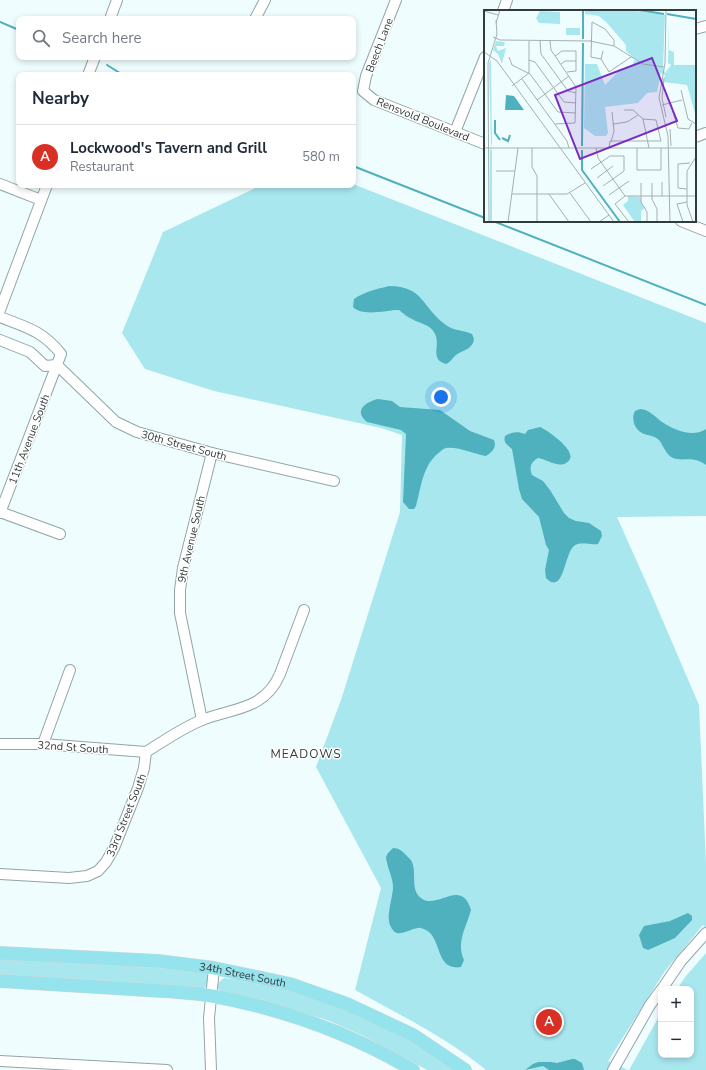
<!DOCTYPE html>
<html lang="en">
<head>
<meta charset="utf-8">
<style>
	body { margin:0; font-family:"Nunito Sans",sans-serif; background:#f6f6f7; color:#1f2937 }
	.controls { position:absolute; right:12px; bottom:12px; display:grid; overflow:hidden; border-radius:8px; box-shadow:0 2px 6px #0003 }
	.controls button { width:36px; height:36px; display:grid; place-items:center; padding:0; border:0; border-bottom:1px solid #e0e1e3; background:#fff; color:#1f2937; font:20px sans-serif }
	.you { position:absolute; left:441px; top:397px; width:14px; height:14px; margin:-10px; border:3px solid #fff; border-radius:50%; background:#1a73e8; box-shadow:0 0 0 6px #1a73e833 }
	.badge { display:grid; place-items:center; width:26px; height:26px; border-radius:50%; background:#d93025; color:#fff; font-size:13px; font-weight:700 }
	.pin { position:absolute; translate:-50% -50%; border:2px solid #fff; box-shadow:0 1px 4px #0006 }
	.list { margin:0; padding:0; list-style:none }
	h2 { display:flex; justify-content:space-between; align-items:center; height:52px; margin:0; padding:0 16px; font-size:17px }
	h2 small { font-size:13px; font-weight:400; color:#747a83 }
	.list li { display:grid; grid-template-columns:26px 1fr auto; gap:12px; align-items:center; box-sizing:border-box; height:64px; padding:0 16px; border-top:1px solid #e0e1e3 }
	.list b { display:block; font-size:15px; white-space:nowrap }
	.list p { margin:0; font-size:13px; white-space:nowrap; color:#747a83 }
	.list em { font-size:13px; font-style:normal; color:#747a83 }
	.icon { flex:none; width:22px; height:22px; fill:none; stroke:currentColor; stroke-width:2; stroke-linecap:round; stroke-linejoin:round }
	.map { position:relative; flex:none; width:706px; height:1070px; overflow:hidden }
	.search { position:absolute; background:#fff; box-shadow:0 2px 6px #0003; left:16px; top:16px; width:340px; height:44px; display:flex; align-items:center; gap:10px; box-sizing:border-box; padding:0 14px; border-radius:8px; color:#747a83; font-size:15px }
	.panel { position:absolute; background:#fff; box-shadow:0 2px 6px #0003; left:16px; top:72px; width:340px; height:116px; border-radius:8px }
	.map>svg:first-child { display:block }
	.green { fill:#a9e7ef }
	.water { fill:#4eb1bd }
	.lines { fill:none; stroke-linecap:round; stroke-linejoin:round }
	.stream { stroke:#4eb1bd; stroke-width:2 }
	.minor-casing { stroke:#91a5a8; stroke-width:12 }
	.major-casing { stroke:#d6d8d8; stroke-width:14 }
	.minor { stroke:#fff; stroke-width:10 }
	.major { stroke:#95e3ec; stroke-width:13 }
	.labels { text-anchor:middle; stroke-width:3; stroke-linejoin:round; paint-order:stroke }
	.street-label { font-size:11px; fill:#333b3c; stroke:#fff }
	.neighbourhood-label { font-size:12px; letter-spacing:1px; fill:#333b3c; stroke:#fff }
	.inset-river { fill:none; stroke:#4eb1bd; stroke-width:2 }
	.inset-road { fill:none; stroke:#a4afb0; stroke-width:1 }
	.view { fill:#7b2cbf; fill-opacity:0.15; stroke:#7b2cbf; stroke-width:2 }
	.inset-edge { fill:none; stroke:#333b3c; stroke-width:2 }
</style>
</head>
<body>
<div class="map">
<svg width="706" height="1070" viewBox="0 0 706 1070">
	<rect width="100%" height="100%" fill="#f0fdfe"/>
	<g class="green">
		<path d="M 353,184 L 706,323 L 706,516 L 617,517 L 651,593 L 699,705 L 706,863 L 706,929 L 703,925 L 665,971 L 608,1061 L 628,1070 L 486,1070 C 447,1038 400,1015 355,990 L 381,888 L 316,767 L 341,700 L 400,512 L 402,435 L 381,428 L 214,391 L 145,369 L 122,333 L 163,232 L 262,185 L 353,185 Z"/>
		<path d="M 706,953 L 706,1070 L 629,1070 L 661,1013 L 661,1055 L 691,1055 L 691,989 L 677,989 L 686,976 Z"/>
		<path d="M 0,959 L 163,967 L 207,973 L 208,978 L 206,987 L 201,989 L 0,976 Z"/>
		<path d="M 224,978 L 277,985 L 339,1005 L 400,1034 L 459,1070 L 427,1070 L 366,1037 L 327,1020 L 268,1002 L 223,992 L 219,990 C 216,985 219,981 224,978 Z"/>
	</g>
	<g class="water">
		<path d="M 389,286 C 424,286 422,308 446,325 C 454,331 464,330 472,334 L 474,339 C 473,349 463,350 456,355 C 452,358 451,362 446,364 C 429,359 441,346 435,334 C 431,324 420,324 412,319 C 407,317 403,313 399,310 C 387,310 362,317 353,307 L 354,299 C 364,292 377,289 389,286 Z"/>
		<path d="M 378,399 L 392,401 L 400,407 L 440,410 L 470,431 L 494,440 C 497,448 492,452 486,456 C 475,454 457,446 446,448 C 442,449 439,453 436,455 C 422,469 421,488 416,506 L 414,509 L 409,509 L 403,502 L 406,434 L 401,430 L 367,422 C 353,410 366,402 378,399 Z"/>
		<path d="M 640,409 C 650,410 654,416 662,422 C 674,430 693,438 706,429 L 706,465 C 692,455 684,462 673,458 C 666,455 663,445 659,440 C 654,435 648,436 642,433 C 634,429 631,418 635,411 Z"/>
		<path d="M 540,427 C 547,430 583,454 566,463 C 558,468 546,459 538,458 C 531,462 529,467 532,475 L 543,481 L 550,490 L 564,513 L 569,518 L 576,521 L 589,523 L 601,531 L 602,536 L 598,544 C 591,545 579,541 574,546 C 564,554 564,596 546,578 L 545,570 L 549,550 L 546,545 L 539,517 L 522,499 L 519,489 L 512,449 C 507,444 503,443 505,436 C 512,432 517,431 525,434 L 528,430 Z"/>
		<path d="M 393,848 C 399,848 402,851 406,855 C 408,857 411,860 412,862 C 417,873 410,890 421,898 C 437,911 461,877 471,910 C 466,928 456,942 464,960 L 461,967 C 437,971 441,942 429,932 C 426,930 421,927 418,928 C 408,929 397,940 391,927 C 385,917 393,898 393,887 C 393,877 387,868 386,857 L 388,853 Z"/>
		<path d="M 688,913 L 692,916 L 692,920 L 675,938 L 648,950 L 643,948 L 639,935 L 644,926 L 670,921 Z"/>
		<path d="M 572,1059 L 575,1059 L 582,1063 L 584,1070 L 549,1070 L 543,1066 L 525,1070 L 533,1064 L 538,1062 L 551,1062 L 557,1063 Z"/>
	</g>
	<g class="lines">
		<g class="stream">
			<path d="M 0,22 L 19,30"/>
			<path d="M 107,65 L 123,75"/>
			<path d="M 353,166 L 485,218"/>
			<path d="M 493,221 L 706,305"/>
		</g>
		<g class="minor-casing">
			<g id="minor">
				<path d="M 396,0 L 366,76 L 363,91 L 374,100 L 485,144"/>
				<path d="M 503,11 L 507,0"/>
				<path d="M 110,19 L 117,0"/>
				<path d="M 255,19 L 265,0"/>
				<path d="M 695,29 L 706,26"/>
				<path d="M 88,75 L 95,57"/>
				<path d="M 455,132 L 485,57"/>
				<path d="M 695,137 L 706,133"/>
				<path d="M 0,184 L 41,200"/>
				<path d="M 681,221 L 706,231"/>
				<path d="M 0,310 L 47,185"/>
				<path d="M 0,317 C 26,327 43,331 61,354 L 0,513"/>
				<path d="M 0,340 L 30,352 L 45,366 L 57,365 L 116,422 L 137,432 L 212,453 L 334,481"/>
				<path d="M 0,512 L 60,534"/>
				<path d="M 202,720 L 180,613 L 180,590 L 183,568 L 212,453"/>
				<path d="M 0,744 L 43,744 L 146,752"/>
				<path d="M 43,744 L 70,670"/>
				<path d="M 146,752 C 164,741 182,728 202,720 C 233,708 265,710 280,674 L 304,610"/>
				<path d="M 0,874 L 69,878 L 87,876 L 98,871 L 106,862 L 114,848 L 138,788 L 144,768 L 146,752"/>
				<path d="M 662,989 L 681,961 L 706,933"/>
				<path d="M 0,1061 L 167,1070"/>
				<path d="M 211,1070 L 209,1018 L 214,968"/>
				<path d="M 613,1070 L 650,1005 L 661,990"/>
			</g>
		</g>
		<g class="major-casing">
			<g id="major">
				<path id="s1" d="M 0,953 L 158,961 L 214,968 L 290,984 L 347,1004 L 413,1035 L 465,1070"/>
				<path d="M 0,981 C 43,984 87,986 130,989 C 157,991 186,991 212,996 C 284,1009 350,1033 413,1070"/>
			</g>
		</g>
		<use href="#minor" class="minor"/>
		<use href="#major" class="major"/>
	</g>
	<g class="labels">
		<g class="street-label">
			<text transform="translate(379 45) rotate(-69)" y="4">Beech Lane</text>
			<text transform="translate(423 119) rotate(22)" y="4">Rensvold Boulevard</text>
			<text transform="translate(29 439) rotate(-69)" y="4">11th Avenue South</text>
			<text transform="translate(184 445) rotate(15)" y="4">30th Street South</text>
			<text transform="translate(191 539) rotate(-77)" y="4">9th Avenue South</text>
			<text transform="translate(73 747) rotate(4)" y="4">32nd St South</text>
			<text transform="translate(126 815) rotate(-68)" y="4">33rd Street South</text>
			<text dy="4" stroke="none"><textPath href="#s1" startOffset="244">34th Street South</textPath></text>
		</g>
		<g class="neighbourhood-label">
			<text x="306" y="758">MEADOWS</text>
		</g>
	</g>
	<g transform="translate(484 10)">
		<rect width="212" height="212" fill="#f0fdfe"/>
		<path d="M 101,0 L 145,0 L 181,5 L 179,58 L 181,63 L 187,55 L 184,53 L 185,11 L 185,40 L 190,42 L 190,55 L 212,55 L 212,107 L 203,75 L 179,72 L 181,65 L 177,63 L 173,82 L 163,83 L 154,93 L 121,97 L 124,123 L 122,126 L 111,126 L 100,118 L 101,54 L 113,54 L 121,75 L 135,61 L 149,55 L 150,50 L 154,52 L 142,41 L 142,35 L 123,13 L 115,6 L 101,4 ZM 56,1 L 76,2 L 76,14 L 55,13 L 52,8 ZM 82,18 L 96,18 L 96,25 L 82,25 ZM 12,31 L 21,32 L 20,36 L 12,36 L 14,41 L 22,38 L 18,54 L 14,44 L 9,40 ZM 7,50 L 8,133 L 7,137 L 5,53 ZM 6,139 L 8,140 L 8,212 L 6,212 ZM 144,186 L 156,187 L 160,199 L 157,201 L 157,211 L 150,211 L 139,195 L 144,191 Z" fill="#a9e7ef"/>
		<path d="M 22,85 L 30,86 L 40,100 L 21,100 Z" fill="#4eb1bd"/>
		<path class="inset-river" d="M 99,0 L 99,29M 155,0 L 180,4M 183,4 L 212,9M 11,110 L 11,123 L 16,130M 18,128 L 24,131 L 26,125M 98,136 L 99,33M 98,140 L 98,160 L 136,212"/>
		<path class="inset-road" d="M 182,0 L 181,53 L 175,88 L 184,126 L 186,212M 0,1 L 14,5M 12,13 L 16,0M 9,27 L 16,30 L 107,31M 56,31 L 57,44 L 84,81 L 92,83M 66,31 L 67,40 L 92,77 L 91,113 L 71,114M 106,31 L 130,36 L 159,54 L 180,57M 119,41 L 117,49 L 125,62 L 147,47M 0,42 L 13,51 L 130,212M 71,46 L 78,41 L 92,41 L 92,61 L 83,62M 25,47 L 28,55 L 46,64 L 74,102 L 92,103M 117,49 L 107,47 L 108,12 L 121,19 L 130,30 L 130,36M 45,50 L 51,52 L 80,92 L 92,93M 77,54 L 81,51 L 92,51M 180,68 L 178,88 L 182,107M 38,69 L 83,131 L 85,138M 28,76 L 45,63 L 45,31M 197,80 L 204,109 L 212,114M 53,90 L 85,66M 186,92 L 194,118 L 205,119 L 208,113M 178,95 L 198,90M 140,100 L 149,100 L 159,109M 159,109 L 165,138M 129,114 L 143,112 L 154,105M 186,119 L 187,136M 127,132 L 130,121 L 128,102M 0,138 L 212,138M 48,138 L 48,157 L 53,166 L 53,212M 112,138 L 114,148 L 141,186 L 212,186M 125,138 L 126,131 L 177,131 L 172,110 L 159,109M 153,138 L 153,160 L 177,160 L 177,138M 107,159 L 126,146 L 140,146 L 140,161 L 119,176M 12,161 L 31,161M 113,168 L 129,156M 178,172 L 178,186M 157,173 L 157,192 L 163,202 L 163,212M 168,173 L 168,189 L 173,199 L 173,212M 203,179 L 194,178 L 194,154 L 206,153M 86,183 L 107,212M 28,184 L 83,184 L 101,173M 65,184 L 85,212M 125,185 L 145,171M 141,186 L 131,194 L 145,212M 5,212 L 4,53 L 13,24 L 12,10M 24,212 L 34,138M 115,212 L 125,205M 199,212 L 193,194 L 203,192M 209,212 L 203,195 L 203,161 L 212,147"/>
		<path class="view" d="M 168,48 L 193,111 L 96,149 L 71,85 Z"/>
		<rect width="212" height="212" class="inset-edge"/>
	</g>
</svg>
<div class="controls">
<button>+</button>
<button>−</button>
</div>
<div class="you"></div>
<div class="pin badge" style="left:549px;top:1022px">A</div>
<div class="search"><svg class="icon" aria-label="search" viewBox="0 0 24 24"><circle cx="10" cy="10" r="6"/><path d="M15 15l6 6"/></svg>Search here</div>
<section class="panel">
<h2>Nearby<small></small></h2>
<ul class="list">
<li><span class="badge">A</span><div><b>Lockwood's Tavern and Grill</b><p>Restaurant</p></div><em>580 m</em></li>
</ul>
</section>
</div>
</body>
</html>
